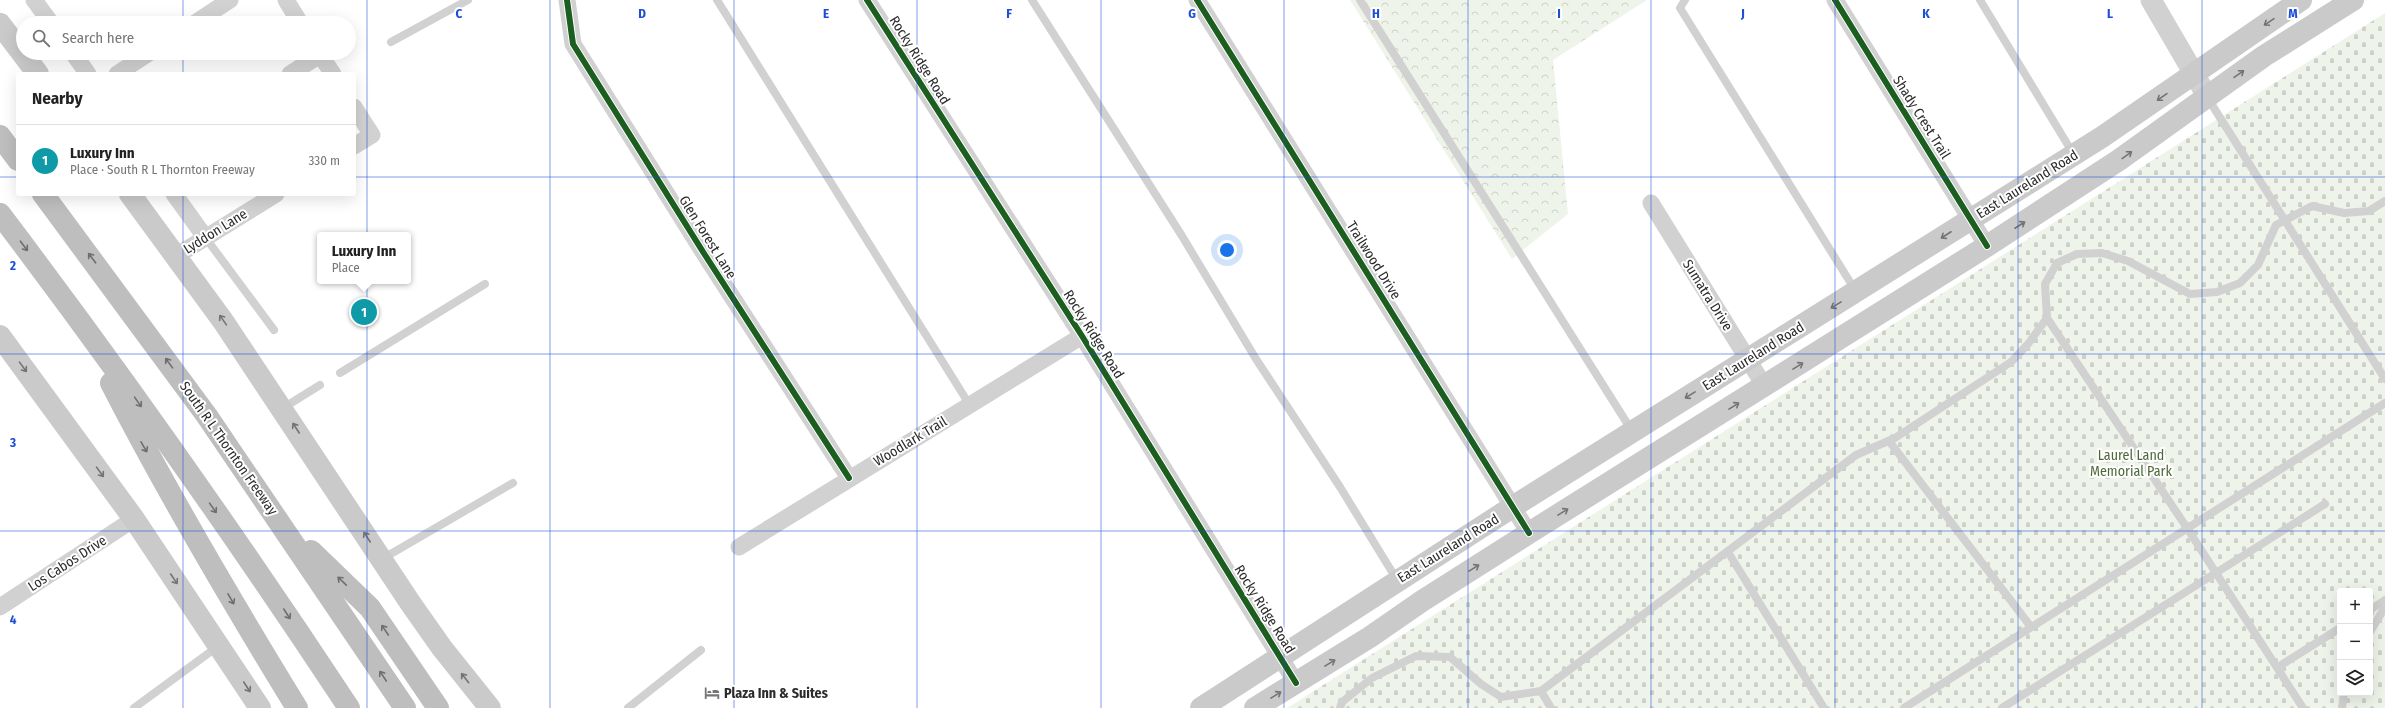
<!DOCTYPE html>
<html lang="en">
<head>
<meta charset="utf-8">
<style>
	body { margin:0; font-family:"Fira Sans Condensed",sans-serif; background:#f2f2f2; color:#222 }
	.controls { position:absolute; right:12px; bottom:12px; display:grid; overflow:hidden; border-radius:4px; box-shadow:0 4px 16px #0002 }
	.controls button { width:36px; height:36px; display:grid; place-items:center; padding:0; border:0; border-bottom:1px solid #e0e0e0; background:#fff; color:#222; font:20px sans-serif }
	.you { position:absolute; left:1227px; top:250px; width:14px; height:14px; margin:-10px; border:3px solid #fff; border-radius:50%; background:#1a73e8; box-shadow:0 0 0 6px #1a73e833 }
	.badge { display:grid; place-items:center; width:26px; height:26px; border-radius:50%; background:#ea580c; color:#fff; font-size:13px; font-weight:700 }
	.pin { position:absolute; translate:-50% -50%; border:2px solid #fff; box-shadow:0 1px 4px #0006 }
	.popup { position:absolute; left:317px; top:232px; width:94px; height:52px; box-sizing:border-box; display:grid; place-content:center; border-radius:4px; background:#fff; filter:drop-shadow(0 1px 3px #0005); font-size:13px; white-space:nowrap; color:#767676 }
	.popup b { font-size:15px; color:#222 }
	.popup::after { content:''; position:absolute; left:50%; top:100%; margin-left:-8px; border:8px solid transparent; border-top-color:#fff }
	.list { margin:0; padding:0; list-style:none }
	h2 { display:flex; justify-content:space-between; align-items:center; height:52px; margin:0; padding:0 16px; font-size:17px }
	h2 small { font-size:13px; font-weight:400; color:#767676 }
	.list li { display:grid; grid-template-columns:26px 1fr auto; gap:12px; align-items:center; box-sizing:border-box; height:72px; padding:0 16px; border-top:1px solid #e0e0e0 }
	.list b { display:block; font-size:15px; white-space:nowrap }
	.list p { margin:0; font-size:13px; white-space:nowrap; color:#767676 }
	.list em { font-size:13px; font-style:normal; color:#767676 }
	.icon { flex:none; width:22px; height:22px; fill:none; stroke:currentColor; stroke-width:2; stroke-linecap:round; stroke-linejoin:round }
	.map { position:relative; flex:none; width:2385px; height:708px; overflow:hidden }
	.search { position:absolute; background:#fff; box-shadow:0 4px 16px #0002; left:16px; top:16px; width:340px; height:44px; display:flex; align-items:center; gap:10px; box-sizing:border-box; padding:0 14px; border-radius:22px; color:#767676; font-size:15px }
	.panel { position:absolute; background:#fff; box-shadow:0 4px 16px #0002; left:16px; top:72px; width:340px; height:124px; border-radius:4px }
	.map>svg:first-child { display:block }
	.forest { fill:url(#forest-crowns) }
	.cemetery { fill:url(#cemetery-stones); fill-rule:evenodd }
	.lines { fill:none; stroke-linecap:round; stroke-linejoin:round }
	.service { stroke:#d1d1d1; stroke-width:8 }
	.minor { stroke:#d1d1d1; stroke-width:17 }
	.tertiary { stroke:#d1d1d1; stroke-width:21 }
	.secondary { stroke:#cacaca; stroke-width:22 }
	.motorway { stroke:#bebebe; stroke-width:22 }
	.cycleway-casing { stroke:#fff; stroke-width:8 }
	.cycleway { stroke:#1b5e20; stroke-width:6 }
	.oneway { stroke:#737373 }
	.oneway2 { stroke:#6e6e6e }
	.grid { fill:none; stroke:#1d4ed8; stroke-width:1; stroke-opacity:0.55 }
	.labels { text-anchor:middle; stroke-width:4; stroke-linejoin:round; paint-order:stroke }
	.street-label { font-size:14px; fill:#2c2c2c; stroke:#fff }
	.park-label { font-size:14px; fill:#4d683a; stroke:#fff }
	.poi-label { font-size:14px; font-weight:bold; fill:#2c2c2c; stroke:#fff; text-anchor:start }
	.grid-label { font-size:13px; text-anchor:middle; font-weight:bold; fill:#1d4ed8; stroke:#fff; stroke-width:4; stroke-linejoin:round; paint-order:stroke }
</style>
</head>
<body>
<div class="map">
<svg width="2385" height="708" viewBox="0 0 2385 708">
	<defs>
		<pattern id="forest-crowns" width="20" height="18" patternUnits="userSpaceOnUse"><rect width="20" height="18" fill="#eff4ea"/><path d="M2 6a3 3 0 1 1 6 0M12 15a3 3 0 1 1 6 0" fill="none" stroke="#cdd1c9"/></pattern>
		<pattern id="cemetery-stones" width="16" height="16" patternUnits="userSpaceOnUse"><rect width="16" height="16" fill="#eff4ea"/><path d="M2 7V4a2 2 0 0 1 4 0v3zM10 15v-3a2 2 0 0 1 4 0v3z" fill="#cdd1c9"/></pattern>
	</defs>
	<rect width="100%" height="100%" fill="#fff"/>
	<path class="forest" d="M 1350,0 L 1647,0 L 1553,60 L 1568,214 L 1512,259 Z"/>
	<path class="cemetery" d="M 2385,13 L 2385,708 L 1287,708 ZM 2340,591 L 2370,591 L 2370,693 L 2340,693 Z"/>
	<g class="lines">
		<g class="service">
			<path d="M 717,0 L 969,404"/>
			<path d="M 1032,0 L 1182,236 L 1256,359 L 1340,487 L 1397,580"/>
			<path d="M 1360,0 L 1632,431"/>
			<path d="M 1685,0 L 1680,8 L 1855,290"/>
			<path d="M 1980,0 L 2074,155"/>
			<path d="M 391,42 L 468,0"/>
			<path d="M 2207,97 L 2385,379"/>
			<path d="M 205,237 L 274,330"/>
			<path d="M 2047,318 L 2187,528 L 2303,708"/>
			<path d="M 340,373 L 485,284"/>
			<path d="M 283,408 L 320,385"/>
			<path d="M 1889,441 L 2031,627"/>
			<path d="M 1728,552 L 1824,708"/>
			<path d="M 382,559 L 513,483"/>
			<path d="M 2370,610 L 2385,600"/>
			<path d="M 2370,632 L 2385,607"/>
			<path d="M 2278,667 L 2340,628"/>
			<path d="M 134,708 L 217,647"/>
			<path d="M 628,708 L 701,650"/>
			<path d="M 1340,708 L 1342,702 L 1372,678 L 1416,656 L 1450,657 L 1481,684 L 1501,697 L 1541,691"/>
			<path d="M 1551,708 L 1541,691 L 1856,455 L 1895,438 L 2011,362 L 2028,344 L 2047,318 L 2045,284 L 2057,263 L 2077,254 L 2102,253 L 2128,261 L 2190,294 L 2217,292 L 2240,283 L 2258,265 L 2276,225 L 2312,206 L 2344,213 L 2369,211 L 2385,201"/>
			<path d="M 1904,708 L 2385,403"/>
			<path d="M 2002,708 L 2325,504"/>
			<path d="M 2342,708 L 2344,693"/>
		</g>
		<g class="minor">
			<path d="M 34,0 L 51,23"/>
			<path d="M 286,0 L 300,23"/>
			<path d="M 567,0 L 573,44 L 705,255 L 849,478"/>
			<path d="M 867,0 L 1082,336 L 1296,683"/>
			<path d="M 1197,0 L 1529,533"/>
			<path d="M 1835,0 L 1987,246"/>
			<path d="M 195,23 L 230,0"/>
			<path d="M 73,53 L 88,74"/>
			<path d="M 319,53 L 333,74"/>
			<path d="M 117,74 L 149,53"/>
			<path d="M 290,74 L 320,55"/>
			<path d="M 354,107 L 372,135 L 354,146"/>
			<path d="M 174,194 L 205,237"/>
			<path d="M 1651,203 L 1765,387"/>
			<path d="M 176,256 L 276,194"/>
			<path d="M 739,547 L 1082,336"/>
			<path d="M 0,607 L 134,519"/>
		</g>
		<path class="tertiary" d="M 2151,0 L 2207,96"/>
		<g class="secondary">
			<path d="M 0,24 L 38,74"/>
			<path d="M 130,194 L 223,321 L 411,604 L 442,648 L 490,708"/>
			<path d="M 0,336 L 134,519 L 260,708"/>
			<path d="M 1201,708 L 1514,506 L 2102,137 L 2301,0"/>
			<path d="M 1255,708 L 1370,637 L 1422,601 L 1529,533 L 1987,246 L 2119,160 L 2264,56 L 2353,0"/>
		</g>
		<g class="motorway">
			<path d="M 0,136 L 18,160"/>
			<path d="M 43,194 L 207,416 L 405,708"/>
			<path d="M 0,214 C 122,375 238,540 349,708"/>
			<path d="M 111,383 C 168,494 232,602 297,708"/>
			<path d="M 311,551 L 370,608 L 438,708"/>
		</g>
		<g class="cycleway-casing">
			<g id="cycleway">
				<path d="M 567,0 L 573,44 L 705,255 L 849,478"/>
				<path d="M 867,0 L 1082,336 L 1296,683"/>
				<path d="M 1197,0 L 1529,533"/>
				<path d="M 1835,0 L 1987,246"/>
			</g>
		</g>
		<use href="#cycleway" class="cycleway"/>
	</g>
	<defs><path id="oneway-shaft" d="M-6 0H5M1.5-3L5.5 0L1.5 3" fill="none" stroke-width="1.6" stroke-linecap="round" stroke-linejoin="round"/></defs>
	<g class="oneway">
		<use href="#oneway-shaft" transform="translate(2269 22) rotate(146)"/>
		<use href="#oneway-shaft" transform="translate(2239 74) rotate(-35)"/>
		<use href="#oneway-shaft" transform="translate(2162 97) rotate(145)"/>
		<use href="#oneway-shaft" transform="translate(2127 155) rotate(-36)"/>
		<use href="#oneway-shaft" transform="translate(2020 225) rotate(-33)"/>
		<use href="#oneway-shaft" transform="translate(1946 235) rotate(147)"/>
		<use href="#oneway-shaft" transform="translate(1836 305) rotate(149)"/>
		<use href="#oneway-shaft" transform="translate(223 320) rotate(-125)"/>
		<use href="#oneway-shaft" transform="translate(1798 366) rotate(-32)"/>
		<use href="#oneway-shaft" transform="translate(23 367) rotate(54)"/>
		<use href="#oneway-shaft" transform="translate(1690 395) rotate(148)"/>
		<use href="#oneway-shaft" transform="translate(1734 406) rotate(-32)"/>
		<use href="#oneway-shaft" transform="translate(296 428) rotate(-123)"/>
		<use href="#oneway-shaft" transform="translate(100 472) rotate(54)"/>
		<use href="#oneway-shaft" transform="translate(1563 512) rotate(-32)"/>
		<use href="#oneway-shaft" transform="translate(367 537) rotate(-123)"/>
		<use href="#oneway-shaft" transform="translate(1474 568) rotate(-32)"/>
		<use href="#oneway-shaft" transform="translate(174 579) rotate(56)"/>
		<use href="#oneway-shaft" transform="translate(1330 663) rotate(-31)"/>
		<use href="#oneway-shaft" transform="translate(465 678) rotate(-128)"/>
		<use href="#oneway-shaft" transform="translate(247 687) rotate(57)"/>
		<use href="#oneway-shaft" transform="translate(1276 695) rotate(-32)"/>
	</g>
	<g class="oneway2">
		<use href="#oneway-shaft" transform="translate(24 246) rotate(53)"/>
		<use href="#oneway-shaft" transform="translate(92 258) rotate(-127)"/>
		<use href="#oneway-shaft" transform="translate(169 363) rotate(-126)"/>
		<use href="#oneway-shaft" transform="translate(138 402) rotate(55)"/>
		<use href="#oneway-shaft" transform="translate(144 447) rotate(60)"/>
		<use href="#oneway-shaft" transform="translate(213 508) rotate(55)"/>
		<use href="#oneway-shaft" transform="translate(342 581) rotate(-136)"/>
		<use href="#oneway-shaft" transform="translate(231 599) rotate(60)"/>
		<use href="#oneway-shaft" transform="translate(287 614) rotate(57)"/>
		<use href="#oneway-shaft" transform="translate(385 630) rotate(-124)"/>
		<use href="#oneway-shaft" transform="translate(383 676) rotate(-124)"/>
	</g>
	<path class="grid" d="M 183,0 L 183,23M 367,0 L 367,708M 550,0 L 550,708M 734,0 L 734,708M 917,0 L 917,708M 1101,0 L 1101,708M 1284,0 L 1284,708M 1468,0 L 1468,708M 1651,0 L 1651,708M 1835,0 L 1835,708M 2018,0 L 2018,708M 2202,0 L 2202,708M 183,53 L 183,74M 0,177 L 18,177M 354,177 L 2385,177M 183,194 L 183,708M 0,354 L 2385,354M 0,531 L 2385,531"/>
	<defs>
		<g id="hotel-bare" transform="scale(1.2)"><path d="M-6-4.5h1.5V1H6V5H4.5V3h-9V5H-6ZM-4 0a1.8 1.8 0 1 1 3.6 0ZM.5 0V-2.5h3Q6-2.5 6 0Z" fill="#767676" stroke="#fff" stroke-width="2.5" paint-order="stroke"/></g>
	</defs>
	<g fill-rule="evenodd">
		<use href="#hotel-bare" x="712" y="693"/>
	</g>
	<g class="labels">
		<g class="street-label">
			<text transform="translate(920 60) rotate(58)" y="5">Rocky Ridge Road</text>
			<text transform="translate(1922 117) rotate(58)" y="5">Shady Crest Trail</text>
			<text transform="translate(2027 184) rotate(-32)" y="5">East Laureland Road</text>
			<text transform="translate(215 231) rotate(-32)" y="5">Lyddon Lane</text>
			<text transform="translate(708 237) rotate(58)" y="5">Glen Forest Lane</text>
			<text transform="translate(1374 260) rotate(58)" y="5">Trailwood Drive</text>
			<text transform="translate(1708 295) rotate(58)" y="5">Sumatra Drive</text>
			<text transform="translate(1094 334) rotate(58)" y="5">Rocky Ridge Road</text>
			<text transform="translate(1753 356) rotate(-32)" y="5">East Laureland Road</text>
			<text transform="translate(910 441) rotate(-31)" y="5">Woodlark Trail</text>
			<text transform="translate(229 448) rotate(55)" y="5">South R L Thornton Freeway</text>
			<text transform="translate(1448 548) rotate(-32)" y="5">East Laureland Road</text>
			<text transform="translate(67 563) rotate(-33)" y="5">Los Cabos Drive</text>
			<text transform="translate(1265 609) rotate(58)" y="5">Rocky Ridge Road</text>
		</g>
		<g class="park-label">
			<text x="2131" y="460">Laurel Land<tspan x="2131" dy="16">Memorial Park</tspan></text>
		</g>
		<g class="poi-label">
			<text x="724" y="698">Plaza Inn &amp; Suites</text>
		</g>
	</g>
	<g class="grid-label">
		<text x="459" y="18">C</text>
		<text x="642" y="18">D</text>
		<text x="826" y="18">E</text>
		<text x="1009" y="18">F</text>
		<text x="1192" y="18">G</text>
		<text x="1376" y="18">H</text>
		<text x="1559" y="18">I</text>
		<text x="1743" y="18">J</text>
		<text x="1926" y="18">K</text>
		<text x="2110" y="18">L</text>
		<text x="2293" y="18">M</text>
		<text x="13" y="270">2</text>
		<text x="13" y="447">3</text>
		<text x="13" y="624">4</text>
	</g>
</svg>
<div class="controls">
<button>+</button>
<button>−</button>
<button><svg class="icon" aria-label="layers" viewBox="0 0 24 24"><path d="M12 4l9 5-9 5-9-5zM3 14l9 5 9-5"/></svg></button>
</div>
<div class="you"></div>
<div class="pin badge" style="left:364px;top:312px;background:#0f9aa8">1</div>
<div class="popup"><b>Luxury Inn</b>Place</div>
<div class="search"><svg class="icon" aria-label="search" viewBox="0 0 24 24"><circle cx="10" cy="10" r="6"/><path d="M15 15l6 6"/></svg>Search here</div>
<section class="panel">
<h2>Nearby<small></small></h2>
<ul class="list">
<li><span class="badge" style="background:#0f9aa8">1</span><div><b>Luxury Inn</b><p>Place · South R L Thornton Freeway</p></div><em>330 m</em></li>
</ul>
</section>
</div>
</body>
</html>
